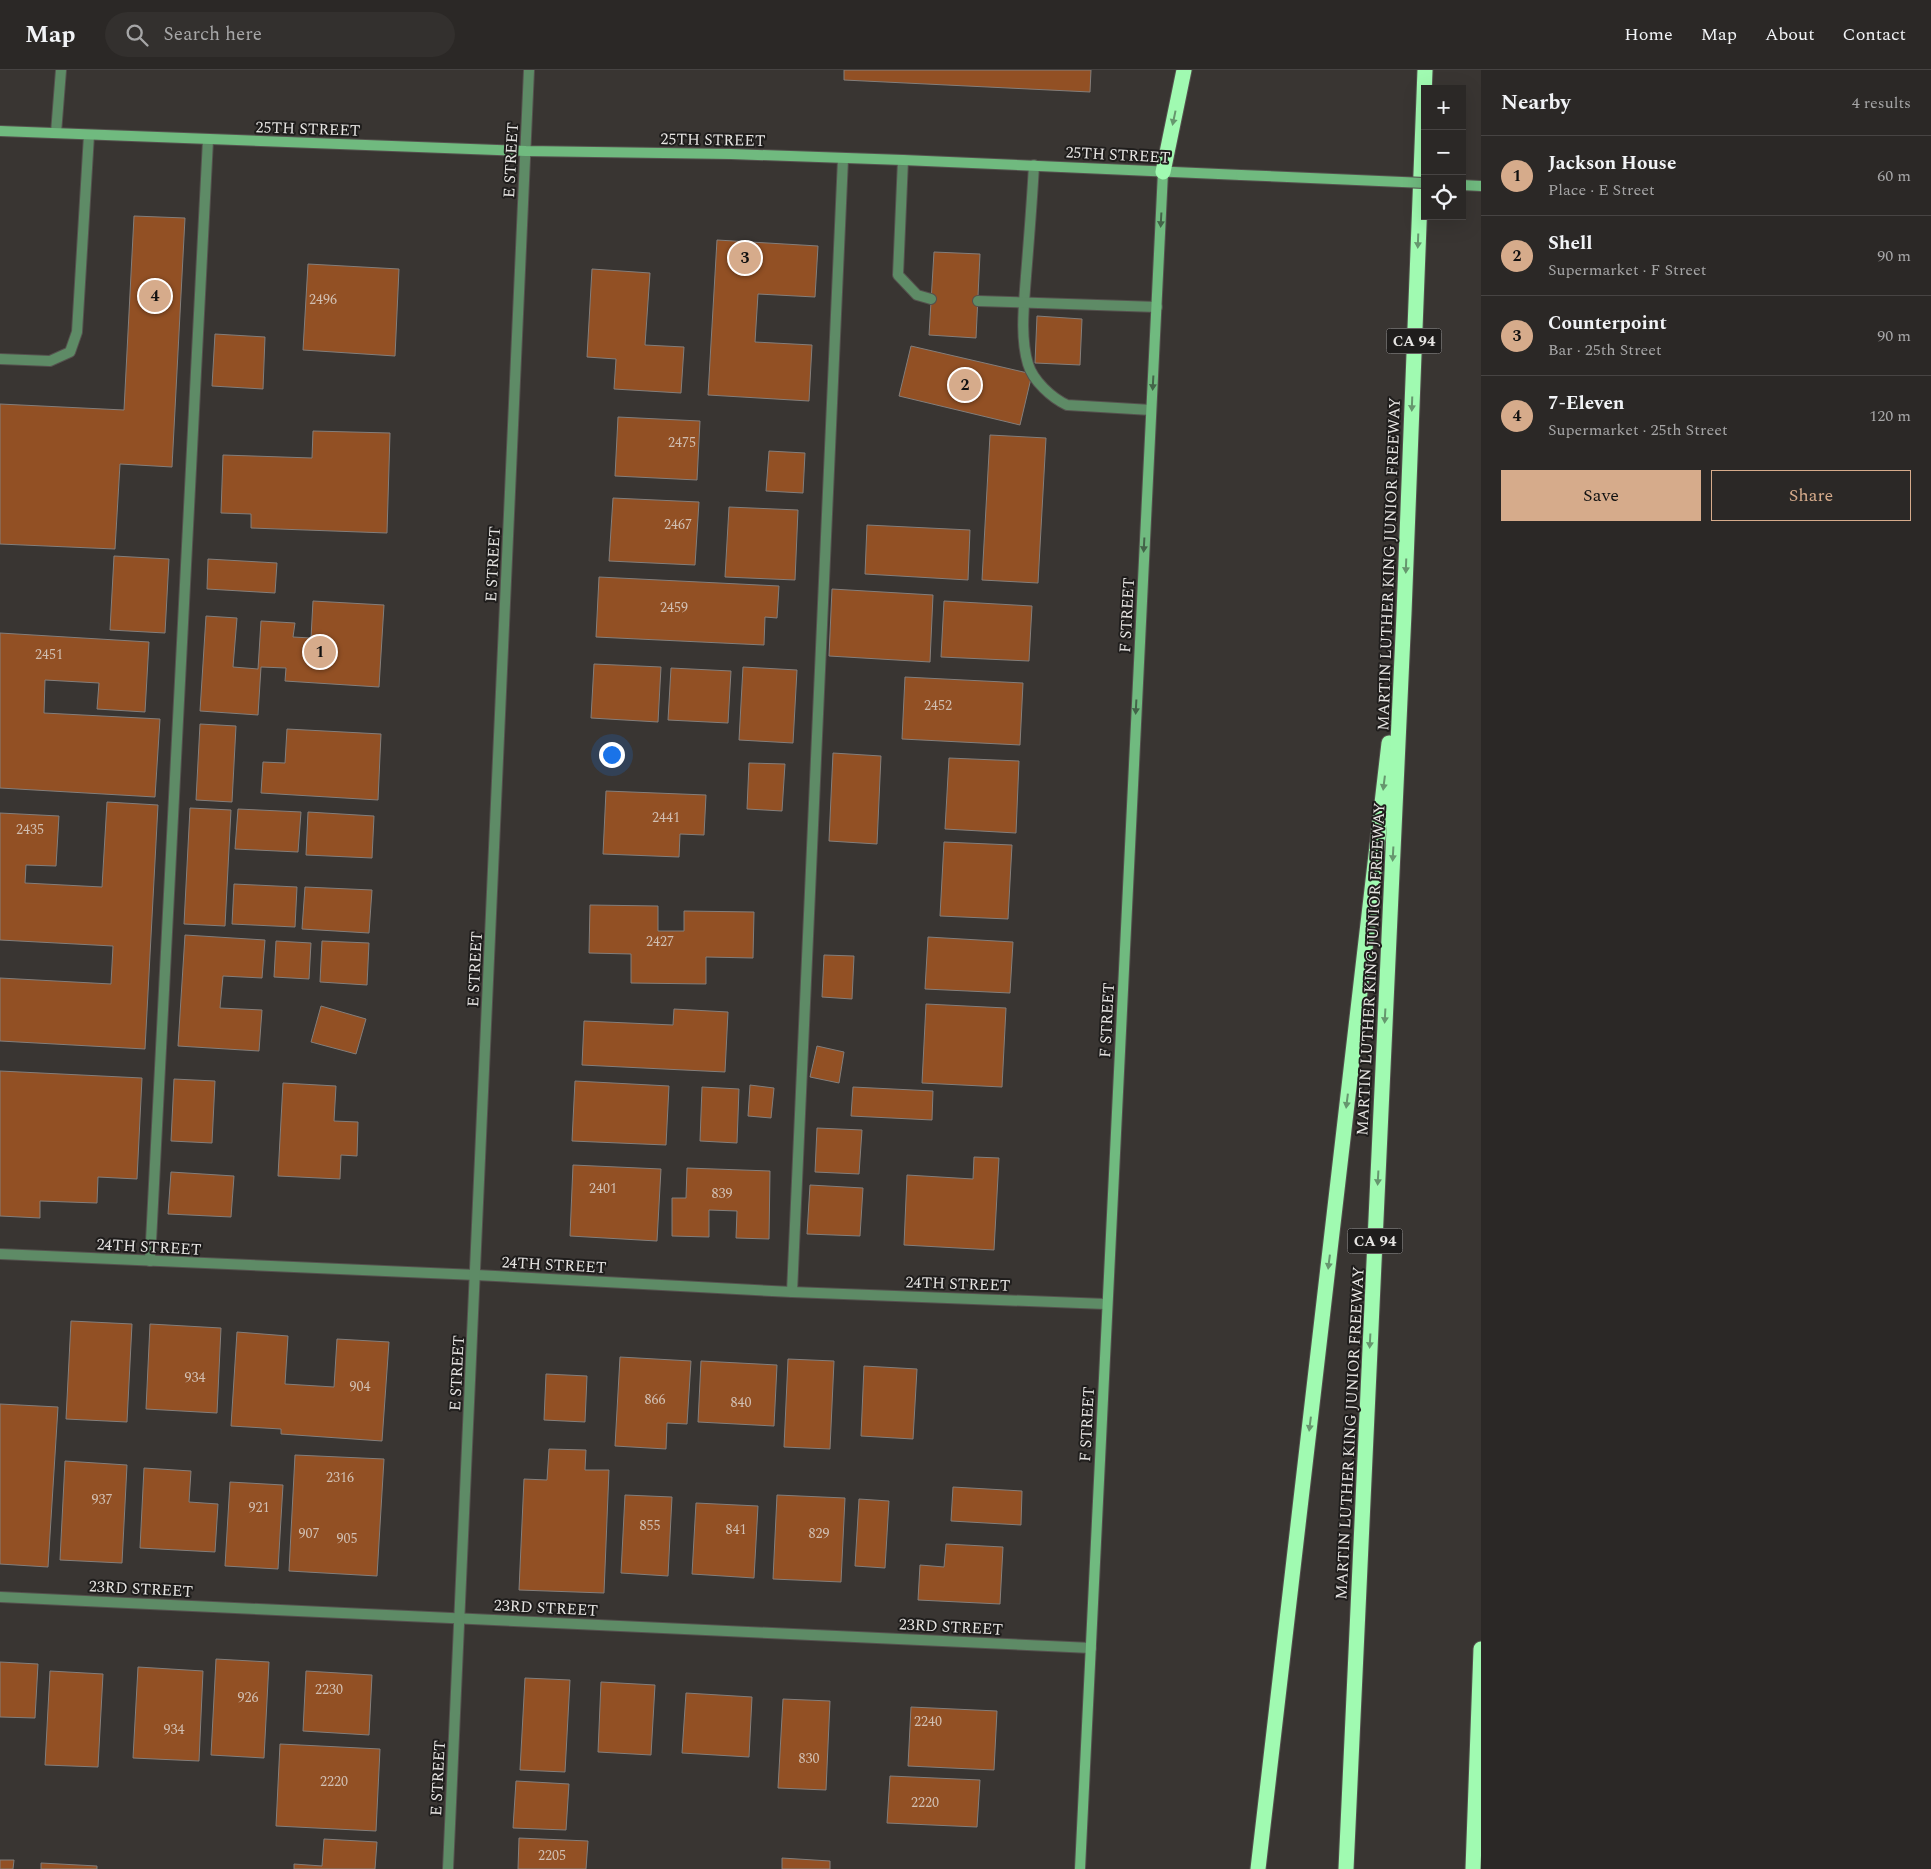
<!DOCTYPE html>
<html lang="en">
<head>
<meta charset="utf-8">
<style>
	body { margin:0; font-family:Spectral,serif; background:#33302e; color:#f1f3f6 }
	.controls { position:absolute; right:15px; top:15px; display:grid; overflow:hidden; border-radius:0px; box-shadow:0 5px 20px #0002 }
	.controls button { width:45px; height:45px; display:grid; place-items:center; padding:0; border:0; border-bottom:1px solid #474443; background:#2b2826; color:#f1f3f6; font:25px sans-serif }
	.you { position:absolute; left:611px; top:684px; width:18px; height:18px; margin:-12px; border:4px solid #fff; border-radius:50%; background:#1a73e8; box-shadow:0 0 0 8px #1a73e833 }
	.badge { display:grid; place-items:center; width:32px; height:32px; border-radius:50%; background:#d6ab8b; color:#111; font-size:16px; font-weight:700 }
	.pin { position:absolute; translate:-50% -50%; border:2px solid #fff; box-shadow:0 1px 5px #0006 }
	.list { margin:0; padding:0; list-style:none }
	h2 { display:flex; justify-content:space-between; align-items:center; height:65px; margin:0; padding:0 20px; font-size:21px }
	h2 small { font-size:16px; font-weight:400; color:#a6a6a7 }
	.list li { display:grid; grid-template-columns:32px 1fr auto; gap:15px; align-items:center; box-sizing:border-box; height:80px; padding:0 20px; border-top:1px solid #474443 }
	.list b { display:block; font-size:19px; white-space:nowrap }
	.list p { margin:0; font-size:16px; white-space:nowrap; color:#a6a6a7 }
	.list em { font-size:16px; font-style:normal; color:#a6a6a7 }
	.actions { display:flex; gap:10px; padding:15px 20px }
	.actions a { flex:1; padding:11px 0; border:1px solid #d6ab8b; border-radius:0px; text-align:center; font-size:18px; color:#d6ab8b }
	.actions .main { background:#d6ab8b; color:#111 }
	.icon { flex:none; width:28px; height:28px; fill:none; stroke:currentColor; stroke-width:2; stroke-linecap:round; stroke-linejoin:round }
	.map { position:relative; flex:none; width:1481px; height:1799px; overflow:hidden }
	header { display:flex; align-items:center; gap:30px; box-sizing:border-box; height:70px; padding:0 25px; background:#2b2826; border-bottom:1px solid #474443 }
	header strong { font-size:24px }
	nav { display:flex; gap:28px; margin-inline-start:auto; font-size:18px }
	.search { width:350px; height:45px; background:#33302e; display:flex; align-items:center; gap:12px; box-sizing:border-box; padding:0 18px; border-radius:28px; color:#a6a6a7; font-size:19px }
	main { display:flex }
	aside { flex:1; background:#2b2826 }
	.map>svg:first-child { display:block }
	.building { fill:#925024; stroke:#837e7b }
	.lines { fill:none; stroke-linecap:round; stroke-linejoin:round }
	.service-casing { stroke:#55514e; stroke-width:12 }
	.minor-casing { stroke:#55514e; stroke-width:12 }
	.secondary-casing { stroke:#55514e; stroke-width:12 }
	.motorway-casing { stroke:#55514e; stroke-width:17 }
	.service { stroke:#5e8b66; stroke-width:10 }
	.minor { stroke:#5e8b66; stroke-width:10 }
	.secondary { stroke:#70ba7f; stroke-width:10 }
	.motorway { stroke:#a0fab1; stroke-width:15 }
	.secondary-bridge-casing { stroke:#55514e; stroke-width:12; stroke-linecap:butt }
	.secondary-bridge { stroke:#70ba7f; stroke-width:10 }
	.oneway { fill:#66976e }
	.oneway2 { fill:#436449 }
	.labels { text-anchor:middle; stroke-width:4; stroke-linejoin:round; paint-order:stroke }
	.number-label { font-size:14px; fill:#d1bfb2 }
	.shield { fill:#1f1d1c; stroke:#aaa8a7; stroke-width:1 }
	.shield-label { font-size:15px; font-weight:bold; fill:#e6e4e2 }
	.street-label { font-size:16px; fill:#e6e4e2; stroke:#1f1d1c }
</style>
</head>
<body>
<header>
<strong>Map</strong>
<div class="search"><svg class="icon" aria-label="search" viewBox="0 0 24 24"><circle cx="10" cy="10" r="6"/><path d="M15 15l6 6"/></svg>Search here</div>
<nav><a>Home</a><a>Map</a><a>About</a><a>Contact</a></nav>
</header>
<main>
<div class="map">
<svg width="1481" height="1799" viewBox="0 0 1481 1799">
	<rect width="100%" height="100%" fill="#393532"/>
	<g class="building">
		<path d="M 844,0 L 1091,0 L 1090,22 L 844,10 Z"/>
		<path d="M 134,146 L 185,148 L 172,397 L 120,394 L 115,479 L 0,474 L 0,334 L 124,340 Z"/>
		<path d="M 717,170 L 818,176 L 815,227 L 758,224 L 755,272 L 812,275 L 809,331 L 708,325 Z"/>
		<path d="M 934,182 L 980,184 L 976,268 L 929,265 Z"/>
		<path d="M 308,194 L 399,199 L 395,286 L 303,280 Z"/>
		<path d="M 592,199 L 650,203 L 645,275 L 684,277 L 681,323 L 614,319 L 616,289 L 587,287 Z"/>
		<path d="M 1037,246 L 1082,249 L 1080,295 L 1035,293 Z"/>
		<path d="M 215,264 L 265,267 L 263,319 L 212,316 Z"/>
		<path d="M 911,276 L 1032,304 L 1020,355 L 899,326 Z"/>
		<path d="M 618,347 L 700,351 L 697,410 L 615,406 Z"/>
		<path d="M 313,361 L 390,363 L 387,463 L 251,458 L 251,444 L 221,443 L 223,385 L 312,388 Z"/>
		<path d="M 990,365 L 1046,368 L 1038,513 L 982,510 Z"/>
		<path d="M 769,381 L 805,383 L 803,423 L 766,421 Z"/>
		<path d="M 613,428 L 699,432 L 695,495 L 609,491 Z"/>
		<path d="M 729,437 L 798,440 L 795,510 L 725,507 Z"/>
		<path d="M 867,455 L 970,460 L 968,510 L 865,504 Z"/>
		<path d="M 114,486 L 169,489 L 165,563 L 110,560 Z"/>
		<path d="M 208,489 L 277,493 L 275,523 L 207,519 Z"/>
		<path d="M 599,507 L 779,516 L 777,548 L 765,547 L 764,575 L 596,567 Z"/>
		<path d="M 832,519 L 933,525 L 930,592 L 829,586 Z"/>
		<path d="M 313,531 L 384,535 L 379,617 L 285,611 L 286,598 L 261,597 L 258,645 L 200,641 L 206,546 L 237,548 L 233,597 L 258,599 L 261,551 L 295,553 L 293,567 L 311,568 Z"/>
		<path d="M 944,531 L 1032,536 L 1029,591 L 941,587 Z"/>
		<path d="M 0,563 L 149,572 L 145,642 L 97,639 L 99,613 L 45,610 L 44,643 L 160,649 L 155,727 L 0,718 Z"/>
		<path d="M 594,594 L 661,597 L 658,652 L 591,648 Z"/>
		<path d="M 743,597 L 797,600 L 793,673 L 739,670 Z"/>
		<path d="M 671,598 L 731,601 L 728,653 L 668,650 Z"/>
		<path d="M 905,607 L 1023,613 L 1020,675 L 902,669 Z"/>
		<path d="M 200,654 L 236,656 L 232,732 L 196,730 Z"/>
		<path d="M 287,659 L 381,664 L 378,730 L 261,723 L 263,692 L 285,693 Z"/>
		<path d="M 833,683 L 881,686 L 877,774 L 829,771 Z"/>
		<path d="M 949,688 L 1019,691 L 1016,763 L 945,759 Z"/>
		<path d="M 749,693 L 785,694 L 782,741 L 747,739 Z"/>
		<path d="M 606,721 L 706,725 L 704,765 L 680,764 L 679,787 L 603,784 Z"/>
		<path d="M 107,732 L 158,735 L 145,979 L 0,971 L 0,908 L 111,914 L 113,876 L 0,870 L 0,743 L 59,746 L 56,796 L 26,795 L 25,813 L 102,817 Z"/>
		<path d="M 190,738 L 231,740 L 225,856 L 184,854 Z"/>
		<path d="M 238,739 L 301,742 L 298,782 L 235,779 Z"/>
		<path d="M 308,742 L 374,746 L 372,788 L 306,785 Z"/>
		<path d="M 944,772 L 1012,775 L 1008,849 L 940,846 Z"/>
		<path d="M 234,814 L 297,817 L 295,857 L 232,854 Z"/>
		<path d="M 305,817 L 372,820 L 369,863 L 302,859 Z"/>
		<path d="M 590,835 L 658,836 L 658,861 L 684,861 L 684,841 L 754,842 L 753,888 L 706,887 L 706,914 L 631,913 L 631,884 L 589,883 Z"/>
		<path d="M 185,865 L 265,870 L 262,908 L 223,906 L 220,938 L 262,940 L 259,981 L 178,976 Z"/>
		<path d="M 928,867 L 1013,872 L 1010,923 L 925,919 Z"/>
		<path d="M 276,871 L 311,873 L 309,909 L 274,907 Z"/>
		<path d="M 322,871 L 369,873 L 367,915 L 320,912 Z"/>
		<path d="M 824,885 L 854,886 L 852,929 L 822,927 Z"/>
		<path d="M 926,934 L 1006,938 L 1002,1017 L 922,1013 Z"/>
		<path d="M 321,936 L 366,949 L 356,984 L 311,972 Z"/>
		<path d="M 674,939 L 728,942 L 725,1002 L 582,995 L 584,951 L 673,955 Z"/>
		<path d="M 817,976 L 844,982 L 839,1013 L 810,1007 Z"/>
		<path d="M 0,1001 L 142,1008 L 137,1109 L 98,1107 L 97,1133 L 40,1131 L 40,1148 L 0,1146 Z"/>
		<path d="M 174,1009 L 215,1011 L 212,1073 L 171,1071 Z"/>
		<path d="M 575,1011 L 669,1016 L 666,1075 L 572,1071 Z"/>
		<path d="M 283,1013 L 336,1016 L 334,1051 L 358,1052 L 357,1086 L 341,1085 L 340,1109 L 278,1106 Z"/>
		<path d="M 750,1015 L 774,1018 L 771,1048 L 748,1046 Z"/>
		<path d="M 702,1017 L 739,1019 L 737,1073 L 700,1071 Z"/>
		<path d="M 853,1017 L 933,1021 L 932,1050 L 851,1046 Z"/>
		<path d="M 817,1058 L 862,1060 L 859,1104 L 815,1102 Z"/>
		<path d="M 974,1087 L 999,1088 L 994,1180 L 904,1175 L 907,1105 L 973,1109 Z"/>
		<path d="M 573,1095 L 661,1099 L 657,1171 L 570,1166 Z"/>
		<path d="M 687,1098 L 770,1101 L 769,1169 L 736,1168 L 737,1141 L 709,1140 L 709,1167 L 672,1166 L 672,1128 L 686,1128 Z"/>
		<path d="M 171,1102 L 234,1106 L 231,1147 L 168,1144 Z"/>
		<path d="M 810,1115 L 863,1118 L 860,1166 L 807,1164 Z"/>
		<path d="M 71,1251 L 132,1254 L 127,1352 L 66,1349 Z"/>
		<path d="M 150,1254 L 221,1258 L 217,1343 L 146,1339 Z"/>
		<path d="M 237,1262 L 288,1266 L 285,1314 L 334,1317 L 337,1269 L 389,1272 L 382,1371 L 281,1364 L 281,1359 L 231,1356 Z"/>
		<path d="M 620,1287 L 691,1291 L 687,1354 L 667,1353 L 666,1379 L 615,1376 Z"/>
		<path d="M 788,1289 L 834,1291 L 830,1379 L 784,1377 Z"/>
		<path d="M 701,1291 L 777,1295 L 774,1356 L 698,1352 Z"/>
		<path d="M 864,1296 L 917,1299 L 913,1369 L 861,1366 Z"/>
		<path d="M 546,1304 L 587,1306 L 585,1352 L 544,1350 Z"/>
		<path d="M 0,1334 L 58,1337 L 48,1497 L 0,1494 Z"/>
		<path d="M 549,1379 L 586,1380 L 585,1400 L 609,1400 L 604,1523 L 519,1520 L 524,1409 L 547,1410 Z"/>
		<path d="M 295,1385 L 384,1389 L 377,1506 L 289,1501 Z"/>
		<path d="M 65,1391 L 127,1395 L 122,1493 L 60,1490 Z"/>
		<path d="M 144,1398 L 191,1401 L 189,1432 L 218,1434 L 215,1482 L 140,1478 Z"/>
		<path d="M 230,1412 L 283,1415 L 278,1499 L 225,1496 Z"/>
		<path d="M 953,1417 L 1022,1421 L 1021,1455 L 951,1451 Z"/>
		<path d="M 625,1425 L 672,1427 L 668,1506 L 621,1503 Z"/>
		<path d="M 777,1425 L 845,1428 L 841,1512 L 773,1509 Z"/>
		<path d="M 859,1429 L 889,1431 L 885,1498 L 855,1496 Z"/>
		<path d="M 696,1433 L 758,1436 L 754,1508 L 692,1504 Z"/>
		<path d="M 946,1474 L 1003,1477 L 1000,1534 L 918,1530 L 920,1495 L 944,1497 Z"/>
		<path d="M 216,1589 L 269,1592 L 264,1688 L 211,1685 Z"/>
		<path d="M 0,1592 L 38,1594 L 35,1648 L 0,1647 Z"/>
		<path d="M 138,1597 L 203,1601 L 199,1691 L 133,1688 Z"/>
		<path d="M 50,1601 L 103,1604 L 98,1697 L 45,1695 Z"/>
		<path d="M 306,1601 L 372,1605 L 369,1665 L 303,1661 Z"/>
		<path d="M 525,1608 L 570,1610 L 565,1702 L 520,1700 Z"/>
		<path d="M 601,1612 L 655,1615 L 651,1685 L 598,1682 Z"/>
		<path d="M 686,1623 L 752,1627 L 749,1687 L 682,1683 Z"/>
		<path d="M 783,1629 L 830,1631 L 826,1720 L 778,1718 Z"/>
		<path d="M 911,1637 L 997,1641 L 994,1700 L 908,1696 Z"/>
		<path d="M 280,1674 L 380,1679 L 376,1761 L 276,1756 Z"/>
		<path d="M 890,1706 L 980,1710 L 977,1757 L 887,1753 Z"/>
		<path d="M 516,1711 L 569,1714 L 566,1760 L 513,1758 Z"/>
		<path d="M 519,1768 L 588,1771 L 586,1799 L 518,1799 Z"/>
		<path d="M 324,1769 L 377,1772 L 375,1799 L 294,1799 L 294,1794 L 322,1796 Z"/>
		<path d="M 782,1788 L 830,1791 L 830,1799 L 782,1799 Z"/>
		<path d="M 0,1790 L 14,1790 L 13,1799 L 0,1799 Z"/>
		<path d="M 41,1793 L 97,1796 L 97,1799 L 41,1799 Z"/>
	</g>
	<g class="lines">
		<g class="service-casing">
			<g id="service">
				<path d="M 56,63 L 61,0"/>
				<path d="M 903,90 L 898,205 L 917,225 L 931,229"/>
				<path d="M 1034,95 C 1032,132 1029,169 1026,206 C 1024,234 1020,267 1028,294 C 1033,311 1052,328 1067,335 L 1151,340"/>
				<path d="M 978,231 L 1157,237"/>
				<path d="M 0,289 L 50,291 L 70,282 L 77,262 L 89,65"/>
				<path d="M 150,1191 L 208,70"/>
				<path d="M 792,1222 L 843,89"/>
			</g>
		</g>
		<g class="minor-casing">
			<g id="minor">
				<path d="M 0,1184 L 476,1205 L 792,1222 L 1106,1234"/>
				<path d="M 0,1527 L 1091,1578"/>
				<path d="M 448,1799 L 529,0"/>
			</g>
		</g>
		<g class="secondary-casing">
			<g id="secondary">
				<path d="M 0,61 L 526,81 L 731,84 L 903,90 L 1241,105"/>
				<path d="M 1462,115 L 1481,116"/>
				<path d="M 1080,1799 L 1163,102"/>
			</g>
		</g>
		<g class="motorway-casing">
			<g id="motorway">
				<path d="M 1163,102 L 1184,0"/>
				<path d="M 1258,1799 L 1389,673"/>
				<path d="M 1346,1799 L 1404,543 L 1425,0"/>
				<path d="M 1473,1799 L 1481,1579"/>
			</g>
		</g>
		<use href="#service" class="service"/>
		<use href="#minor" class="minor"/>
		<use href="#secondary" class="secondary"/>
		<use href="#motorway" class="motorway"/>
		<g class="secondary-bridge-casing">
			<path id="secondary-bridge" d="M 1241,105 L 1425,113"/>
		</g>
		<use href="#secondary-bridge" class="secondary-bridge"/>
	</g>
	<defs><path id="oneway-solid" d="M-6-.8H1V-3.2L6.5 0L1 3.2V.8H-6Z" transform="scale(1.25)"/></defs>
	<g class="oneway">
		<use href="#oneway-solid" transform="translate(1174 48) rotate(102)"/>
		<use href="#oneway-solid" transform="translate(1418 171) rotate(92)"/>
		<use href="#oneway-solid" transform="translate(1412 334) rotate(92)"/>
		<use href="#oneway-solid" transform="translate(1406 496) rotate(92)"/>
		<use href="#oneway-solid" transform="translate(1384 713) rotate(97)"/>
		<use href="#oneway-solid" transform="translate(1393 784) rotate(93)"/>
		<use href="#oneway-solid" transform="translate(1385 946) rotate(93)"/>
		<use href="#oneway-solid" transform="translate(1347 1031) rotate(97)"/>
		<use href="#oneway-solid" transform="translate(1378 1108) rotate(93)"/>
		<use href="#oneway-solid" transform="translate(1329 1192) rotate(97)"/>
		<use href="#oneway-solid" transform="translate(1370 1271) rotate(93)"/>
		<use href="#oneway-solid" transform="translate(1310 1354) rotate(97)"/>
	</g>
	<g class="oneway2">
		<use href="#oneway-solid" transform="translate(1161 150) rotate(93)"/>
		<use href="#oneway-solid" transform="translate(1153 313) rotate(93)"/>
		<use href="#oneway-solid" transform="translate(1144 475) rotate(93)"/>
		<use href="#oneway-solid" transform="translate(1136 637) rotate(93)"/>
	</g>
	<g class="labels">
		<g class="number-label">
			<text x="323" y="234">2496</text>
			<text x="682" y="377">2475</text>
			<text x="678" y="459">2467</text>
			<text x="674" y="542">2459</text>
			<text x="49" y="589">2451</text>
			<text x="938" y="640">2452</text>
			<text x="666" y="752">2441</text>
			<text x="30" y="764">2435</text>
			<text x="660" y="876">2427</text>
			<text x="603" y="1123">2401</text>
			<text x="722" y="1128">839</text>
			<text x="195" y="1312">934</text>
			<text x="360" y="1321">904</text>
			<text x="655" y="1334">866</text>
			<text x="741" y="1337">840</text>
			<text x="340" y="1412">2316</text>
			<text x="102" y="1434">937</text>
			<text x="259" y="1442">921</text>
			<text x="650" y="1460">855</text>
			<text x="736" y="1464">841</text>
			<text x="309" y="1468">907</text>
			<text x="819" y="1468">829</text>
			<text x="347" y="1473">905</text>
			<text x="329" y="1624">2230</text>
			<text x="248" y="1632">926</text>
			<text x="928" y="1656">2240</text>
			<text x="174" y="1664">934</text>
			<text x="809" y="1693">830</text>
			<text x="334" y="1716">2220</text>
			<text x="925" y="1737">2220</text>
			<text x="552" y="1790">2205</text>
		</g>
		<g class="shield">
			<rect x="1386.5" y="258.5" width="55" height="25" rx="4"/>
			<rect x="1347.5" y="1158.5" width="55" height="25" rx="4"/>
		</g>
		<g class="shield-label">
			<text x="1414" y="276">CA 94</text>
			<text x="1375" y="1176">CA 94</text>
		</g>
		<g class="street-label">
			<text transform="translate(308 58) rotate(2)" y="6">25TH STREET</text>
			<text transform="translate(713 69) rotate(1)" y="6">25TH STREET</text>
			<text transform="translate(1118 84) rotate(3)" y="6">25TH STREET</text>
			<text transform="translate(510 90) rotate(-87)" y="6">E STREET</text>
			<text transform="translate(492 494) rotate(-87)" y="6">E STREET</text>
			<text transform="translate(1388 494) rotate(-88)" y="6">MARTIN LUTHER KING JUNIOR FREEWAY</text>
			<text transform="translate(1126 545) rotate(-87)" y="6">F STREET</text>
			<text transform="translate(474 899) rotate(-87)" y="6">E STREET</text>
			<text transform="translate(1370 899) rotate(-87)" y="6">MARTIN LUTHER KING JUNIOR FREEWAY</text>
			<text transform="translate(1106 950) rotate(-87)" y="6">F STREET</text>
			<text transform="translate(149 1176) rotate(3)" y="6">24TH STREET</text>
			<text transform="translate(554 1194) rotate(3)" y="6">24TH STREET</text>
			<text transform="translate(958 1213) rotate(2)" y="6">24TH STREET</text>
			<text transform="translate(456 1303) rotate(-87)" y="6">E STREET</text>
			<text transform="translate(1086 1354) rotate(-87)" y="6">F STREET</text>
			<text transform="translate(1349 1363) rotate(-87)" y="6">MARTIN LUTHER KING JUNIOR FREEWAY</text>
			<text transform="translate(141 1518) rotate(3)" y="6">23RD STREET</text>
			<text transform="translate(546 1537) rotate(3)" y="6">23RD STREET</text>
			<text transform="translate(951 1556) rotate(3)" y="6">23RD STREET</text>
			<text transform="translate(437 1708) rotate(-87)" y="6">E STREET</text>
		</g>
	</g>
</svg>
<div class="controls">
<button>+</button>
<button>−</button>
<button><svg class="icon" aria-label="locate" viewBox="0 0 24 24"><circle cx="12" cy="12" r="6"/><path d="M12 2v4M12 18v4M2 12h4M18 12h4"/></svg></button>
</div>
<div class="you"></div>
<div class="pin badge" style="left:320px;top:582px">1</div>
<div class="pin badge" style="left:965px;top:315px">2</div>
<div class="pin badge" style="left:745px;top:188px">3</div>
<div class="pin badge" style="left:155px;top:226px">4</div>
</div>
<aside>
<h2>Nearby<small>4 results</small></h2>
<ul class="list">
<li><span class="badge">1</span><div><b>Jackson House</b><p>Place · E Street</p></div><em>60 m</em></li>
<li><span class="badge">2</span><div><b>Shell</b><p>Supermarket · F Street</p></div><em>90 m</em></li>
<li><span class="badge">3</span><div><b>Counterpoint</b><p>Bar · 25th Street</p></div><em>90 m</em></li>
<li><span class="badge">4</span><div><b>7-Eleven</b><p>Supermarket · 25th Street</p></div><em>120 m</em></li>
</ul>
<div class="actions"><a class="main">Save</a><a>Share</a></div>
</aside>
</main>
</body>
</html>
